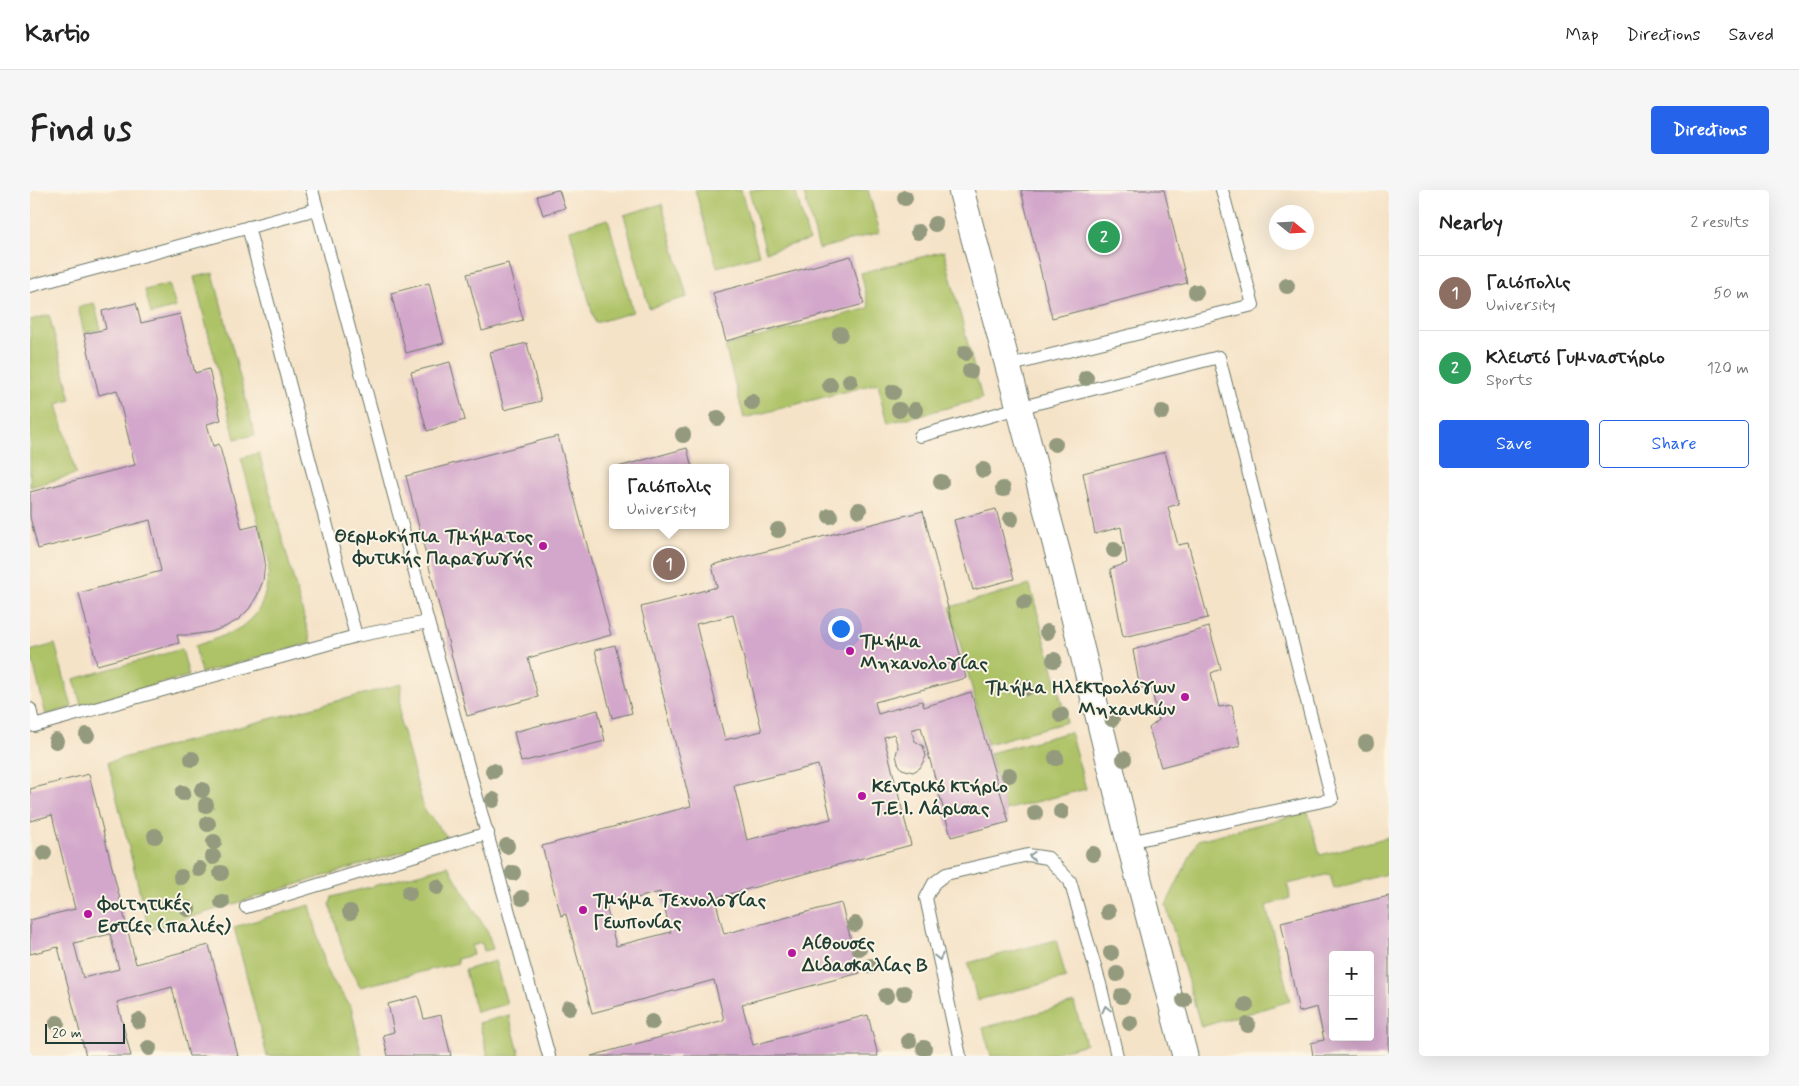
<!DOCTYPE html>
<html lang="en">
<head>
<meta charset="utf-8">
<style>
	body { margin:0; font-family:Mynerve,sans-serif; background:#f6f6f6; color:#222 }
	.controls { position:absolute; right:15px; bottom:15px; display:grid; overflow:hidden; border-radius:5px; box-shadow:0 5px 20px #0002 }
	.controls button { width:45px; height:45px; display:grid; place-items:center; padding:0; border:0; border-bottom:1px solid #e0e0e0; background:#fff; color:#222; font:25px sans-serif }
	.compass { position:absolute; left:1239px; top:15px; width:45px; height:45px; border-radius:50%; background:#fff; box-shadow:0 5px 20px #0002; rotate:108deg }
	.scale { position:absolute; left:15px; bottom:12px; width:80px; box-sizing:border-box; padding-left:5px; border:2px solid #1f3d34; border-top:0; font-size:14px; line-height:18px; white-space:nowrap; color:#1f3d34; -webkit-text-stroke:4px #fcf5e5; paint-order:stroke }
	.you { position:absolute; left:810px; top:438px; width:18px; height:18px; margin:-12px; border:4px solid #fff; border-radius:50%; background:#1a73e8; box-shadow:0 0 0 8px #1a73e833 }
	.badge { display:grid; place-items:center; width:32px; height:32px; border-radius:50%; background:#2563eb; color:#fff; font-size:16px; font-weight:700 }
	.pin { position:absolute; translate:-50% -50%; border:2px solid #fff; box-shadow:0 1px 5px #0006 }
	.popup { position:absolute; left:579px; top:274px; width:120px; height:65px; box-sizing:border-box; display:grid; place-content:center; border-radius:5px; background:#fff; filter:drop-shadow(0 1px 4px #0005); font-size:16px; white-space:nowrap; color:#767676 }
	.popup b { font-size:19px; color:#222 }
	.popup::after { content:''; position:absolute; left:50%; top:100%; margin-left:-10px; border:10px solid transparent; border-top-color:#fff }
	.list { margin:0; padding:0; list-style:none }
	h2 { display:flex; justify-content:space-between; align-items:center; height:65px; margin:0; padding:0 20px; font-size:21px }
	h2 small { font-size:16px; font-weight:400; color:#767676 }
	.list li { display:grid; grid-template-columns:32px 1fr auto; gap:15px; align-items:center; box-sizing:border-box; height:75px; padding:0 20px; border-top:1px solid #e0e0e0 }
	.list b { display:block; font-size:19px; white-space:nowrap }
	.list p { margin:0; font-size:16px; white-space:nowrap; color:#767676 }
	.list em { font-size:16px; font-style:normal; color:#767676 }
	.actions { display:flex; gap:10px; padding:15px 20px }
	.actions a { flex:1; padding:11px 0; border:1px solid #2563eb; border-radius:5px; text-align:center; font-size:18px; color:#2563eb }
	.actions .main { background:#2563eb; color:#fff }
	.map { position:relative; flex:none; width:1359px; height:866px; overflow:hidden; border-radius:5px }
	header { display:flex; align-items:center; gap:30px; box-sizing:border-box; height:70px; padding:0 25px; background:#fff; border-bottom:1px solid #e0e0e0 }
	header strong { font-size:24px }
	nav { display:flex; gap:28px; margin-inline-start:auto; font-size:18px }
	.intro { display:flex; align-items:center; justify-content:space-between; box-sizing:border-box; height:120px; padding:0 30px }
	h1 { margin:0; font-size:35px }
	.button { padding:12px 22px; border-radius:5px; background:#2563eb; color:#fff; font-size:18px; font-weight:700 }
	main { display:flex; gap:30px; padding:0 30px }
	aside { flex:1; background:#fff; border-radius:5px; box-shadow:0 5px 20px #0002 }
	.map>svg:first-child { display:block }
	.green { fill:#aec367; stroke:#66804e }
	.building { fill:#d3a7cb; fill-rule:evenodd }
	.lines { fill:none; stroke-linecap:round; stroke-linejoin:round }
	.service-casing { stroke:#6a7768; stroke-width:14 }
	.minor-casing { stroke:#6a7768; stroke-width:27 }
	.service { stroke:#fff; stroke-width:12 }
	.minor { stroke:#fff; stroke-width:25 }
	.tree { fill:#939a7e }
	.oneway { stroke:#8f9e9a }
	.poi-dot { fill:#b5179e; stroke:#fcf5e5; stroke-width:2 }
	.labels { text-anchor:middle; stroke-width:4; stroke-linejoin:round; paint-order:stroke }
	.poi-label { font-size:19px; font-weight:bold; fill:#1f3d34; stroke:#fcf5e5; text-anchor:start }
</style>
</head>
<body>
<header>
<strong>Kartio</strong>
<nav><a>Map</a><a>Directions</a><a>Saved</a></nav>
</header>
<div class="intro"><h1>Find us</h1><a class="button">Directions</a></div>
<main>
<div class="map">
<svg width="1359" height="866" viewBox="0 0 1359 866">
	<rect width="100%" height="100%" fill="#fcf5e5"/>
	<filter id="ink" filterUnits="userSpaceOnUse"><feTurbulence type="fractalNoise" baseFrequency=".02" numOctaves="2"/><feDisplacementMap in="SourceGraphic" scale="10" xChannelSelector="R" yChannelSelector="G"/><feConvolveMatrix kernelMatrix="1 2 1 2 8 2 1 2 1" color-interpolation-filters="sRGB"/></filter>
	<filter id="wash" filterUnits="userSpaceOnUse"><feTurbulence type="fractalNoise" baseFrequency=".0096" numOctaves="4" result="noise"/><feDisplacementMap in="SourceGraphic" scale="20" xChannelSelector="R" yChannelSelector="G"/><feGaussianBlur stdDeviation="1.12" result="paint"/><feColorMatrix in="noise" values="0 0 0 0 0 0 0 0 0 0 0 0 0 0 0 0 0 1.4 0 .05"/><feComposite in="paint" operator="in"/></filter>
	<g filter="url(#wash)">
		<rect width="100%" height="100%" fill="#f5e3c8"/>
		<g class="green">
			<path d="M 665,0 L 711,0 L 729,65 L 687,77 Z"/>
			<path d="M 719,0 L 765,0 L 779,50 L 736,62 Z"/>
			<path d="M 773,0 L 838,0 L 850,42 L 789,59 Z"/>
			<path d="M 632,14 L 657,107 L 619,118 L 594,25 Z"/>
			<path d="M 578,29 L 603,122 L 565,133 L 540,40 Z"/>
			<path d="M 914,61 L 952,209 L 858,233 L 848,193 L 714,228 L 695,156 L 839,118 L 831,83 Z"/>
			<path d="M 183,83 L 225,245 L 205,249 L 164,87 Z"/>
			<path d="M 139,94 L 146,117 L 121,124 L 115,100 Z"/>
			<path d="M 64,113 L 71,139 L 54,143 L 48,117 Z"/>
			<path d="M 19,125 L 41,210 L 27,214 L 46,284 L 0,297 L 0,130 Z"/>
			<path d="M 229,263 L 281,453 L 171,483 L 165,456 C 217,438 237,432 239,371 L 211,268 Z"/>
			<path d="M 1000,395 L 1037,532 L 957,554 L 920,417 Z"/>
			<path d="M 25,454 L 42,517 L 16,525 L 0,461 Z"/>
			<path d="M 152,459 L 159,486 L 51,515 L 44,489 Z"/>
			<path d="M 371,494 L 370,531 L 394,619 L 418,648 L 119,740 L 78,572 Z"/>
			<path d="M 1040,542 L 1056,599 L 975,620 L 960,563 Z"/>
			<path d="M 1278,622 L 1290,665 L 1359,647 L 1359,683 L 1304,699 L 1300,684 L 1258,694 L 1260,708 L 1236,716 L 1260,811 L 1171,837 L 1136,715 L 1168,650 Z"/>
			<path d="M 418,676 L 458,743 L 463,759 L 454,761 L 452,753 L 441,756 L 443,765 L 427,769 L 428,773 L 330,797 L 317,774 L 300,714 L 302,707 Z"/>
			<path d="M 280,715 L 297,782 L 321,817 L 332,866 L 237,866 L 204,737 Z"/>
			<path d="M 1026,750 L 1036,788 L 947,810 L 938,773 Z"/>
			<path d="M 465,771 L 477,814 L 446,822 L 435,780 Z"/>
			<path d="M 1044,813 L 1056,854 L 1013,866 L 961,866 L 953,838 Z"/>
			<path d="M 479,825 L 490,866 L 458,866 L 449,833 Z"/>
		</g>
		<g id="blocks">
			<g class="building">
				<path d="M 527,0 L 529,0 L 535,18 L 513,25 L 507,6 Z"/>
				<path d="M 991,0 L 1134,0 L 1157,93 L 1022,128 Z"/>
				<path d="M 821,66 L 834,114 L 696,151 L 683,103 Z"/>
				<path d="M 478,73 L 493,130 L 452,141 L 437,84 Z"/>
				<path d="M 399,93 L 414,153 L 376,163 L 361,103 Z"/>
				<path d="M 106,113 L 111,133 L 150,124 L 165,183 L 179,179 L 191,230 L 177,234 L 183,256 L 189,254 L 212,339 L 228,335 L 235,371 L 233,391 L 227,406 L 219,419 L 208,430 L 195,437 L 181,442 L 160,445 L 147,445 L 149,453 L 67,475 L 49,403 L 131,381 L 120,330 L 8,359 L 0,327 L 0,302 L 105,275 L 87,200 L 69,205 L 54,144 L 76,139 L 72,121 Z"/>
				<path d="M 497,153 L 511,211 L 474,220 L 460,162 Z"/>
				<path d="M 420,172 L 435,230 L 397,241 L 381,182 Z"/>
				<path d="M 528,246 L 581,445 L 498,468 L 508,507 L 437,526 L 376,286 Z"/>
				<path d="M 657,258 L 662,278 L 588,278 L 588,277 Z"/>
				<path d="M 1135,262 L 1149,314 L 1138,317 L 1148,355 L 1158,353 L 1178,428 L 1093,447 L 1080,379 L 1097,373 L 1091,337 L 1065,344 L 1053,283 Z"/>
				<path d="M 966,319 L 984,389 L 943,400 L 924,330 Z"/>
				<path d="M 893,321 L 936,488 L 845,512 L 848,524 L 892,511 L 894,517 L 941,502 L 979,632 L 921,647 L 891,537 L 881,540 L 885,551 L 893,556 L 896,566 L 890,578 L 883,582 L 872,579 L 868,573 L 866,565 L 868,557 L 864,544 L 854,547 L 881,655 L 685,708 L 694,744 L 811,713 L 830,783 L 712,814 L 723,855 L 838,825 L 848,866 L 561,866 L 694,830 L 684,790 L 562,823 L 536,724 L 531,726 L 512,656 L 661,616 L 611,417 L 687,397 L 682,375 ZM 703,425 L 732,541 L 695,550 L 666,434 ZM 788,575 L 801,629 L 717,650 L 704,596 ZM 630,702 L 641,742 L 586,756 L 576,716 Z"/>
				<path d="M 1179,437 L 1191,479 L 1181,483 L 1189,517 L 1202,515 L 1210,556 L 1131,577 L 1119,538 L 1129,530 L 1121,498 L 1110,498 L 1103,460 Z"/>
				<path d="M 585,455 L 602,523 L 582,528 L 565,460 Z"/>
				<path d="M 568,520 L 575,551 L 491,572 L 484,542 Z"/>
				<path d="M 59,584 L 106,774 L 179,755 L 208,866 L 159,866 L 142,797 L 87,812 L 101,866 L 56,866 L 28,757 L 0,764 L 0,730 L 45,719 L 22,625 L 0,631 L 0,599 ZM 80,744 L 89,779 L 53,788 L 44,753 Z"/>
				<path d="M 1359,706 L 1359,866 L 1283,866 L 1281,853 L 1294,850 L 1287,817 L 1269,822 L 1251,732 ZM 1303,765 L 1340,765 L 1340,847 L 1303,847 Z"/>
				<path d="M 388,806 L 394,829 L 411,825 L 421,866 L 358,866 L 353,845 L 364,842 L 358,814 Z"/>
			</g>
		</g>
	</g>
	<g filter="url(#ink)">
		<use href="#blocks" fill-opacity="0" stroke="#6a7768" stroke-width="1"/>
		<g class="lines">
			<g class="service-casing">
				<g id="service">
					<path d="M 282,0 L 398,432 L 519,866"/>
					<path d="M 218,37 L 326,446"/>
					<path d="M 0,96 L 287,19"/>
					<path d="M 977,176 L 1223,115 L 1192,0"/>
					<path d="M 890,246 L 988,218 L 1189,167 L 1302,609 L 1099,652"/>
					<path d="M 0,519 L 4,536 L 326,446 L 398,432"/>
					<path d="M 216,717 L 458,643"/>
					<path d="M 930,866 L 896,708 L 904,693 L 916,684 L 998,665 L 1018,668 L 1040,691 L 1070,794 L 1087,866"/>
				</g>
			</g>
			<g class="minor-casing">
				<path id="minor" d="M 931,0 L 1032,379 L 1099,652 L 1155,866"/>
			</g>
			<use href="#service" class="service"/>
			<use href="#minor" class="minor"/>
		</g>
		<g class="tree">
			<circle cx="875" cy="8" r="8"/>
			<circle cx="905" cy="34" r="8"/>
			<circle cx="888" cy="42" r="8"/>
			<circle cx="1257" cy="96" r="8"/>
			<circle cx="1166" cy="102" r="8"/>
			<circle cx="810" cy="144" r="8"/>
			<circle cx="935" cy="163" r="8"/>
			<circle cx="940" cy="181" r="8"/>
			<circle cx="1056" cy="188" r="8"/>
			<circle cx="820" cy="191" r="8"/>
			<circle cx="800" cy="195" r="8"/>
			<circle cx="863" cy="202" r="8"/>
			<circle cx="722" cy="212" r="8"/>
			<circle cx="869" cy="220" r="8"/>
			<circle cx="885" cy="220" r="8"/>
			<circle cx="1132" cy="222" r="8"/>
			<circle cx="688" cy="228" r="8"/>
			<circle cx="653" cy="245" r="8"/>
			<circle cx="1025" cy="254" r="8"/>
			<circle cx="953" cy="280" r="8"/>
			<circle cx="911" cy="292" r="8"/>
			<circle cx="973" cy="299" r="8"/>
			<circle cx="829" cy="320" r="8"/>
			<circle cx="800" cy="326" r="8"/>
			<circle cx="981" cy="329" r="8"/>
			<circle cx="748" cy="340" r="8"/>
			<circle cx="1084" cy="360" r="8"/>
			<circle cx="994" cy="412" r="8"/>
			<circle cx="1017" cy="442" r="8"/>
			<circle cx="1024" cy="470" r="8"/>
			<circle cx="996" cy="498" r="8"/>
			<circle cx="1031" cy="525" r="8"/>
			<circle cx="1082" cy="529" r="8"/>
			<circle cx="57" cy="545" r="8"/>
			<circle cx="26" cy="551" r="8"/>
			<circle cx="1336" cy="553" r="8"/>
			<circle cx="1026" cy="568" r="8"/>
			<circle cx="162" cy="569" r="8"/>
			<circle cx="1094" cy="569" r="8"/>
			<circle cx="463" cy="581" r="8"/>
			<circle cx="979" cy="585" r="8"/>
			<circle cx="172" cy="600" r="8"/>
			<circle cx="153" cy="603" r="8"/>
			<circle cx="463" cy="610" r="8"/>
			<circle cx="176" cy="615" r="8"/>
			<circle cx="1031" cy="622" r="8"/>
			<circle cx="1005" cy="623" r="8"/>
			<circle cx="178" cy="634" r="8"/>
			<circle cx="125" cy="646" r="8"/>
			<circle cx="184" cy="652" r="8"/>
			<circle cx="477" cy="656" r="8"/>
			<circle cx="14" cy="663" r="8"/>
			<circle cx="1063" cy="664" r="8"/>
			<circle cx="183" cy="667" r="8"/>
			<circle cx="169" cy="679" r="8"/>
			<circle cx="191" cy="683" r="8"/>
			<circle cx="483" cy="683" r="8"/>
			<circle cx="151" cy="687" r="8"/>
			<circle cx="407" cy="697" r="8"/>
			<circle cx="379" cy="703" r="8"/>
			<circle cx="492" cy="708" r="8"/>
			<circle cx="192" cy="712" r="8"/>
			<circle cx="158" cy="719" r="8"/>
			<circle cx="320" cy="722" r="8"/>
			<circle cx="1078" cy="722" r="8"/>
			<circle cx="825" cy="734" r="8"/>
			<circle cx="829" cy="758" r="8"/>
			<circle cx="1081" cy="763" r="8"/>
			<circle cx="841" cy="776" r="8"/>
			<circle cx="1087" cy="784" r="8"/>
			<circle cx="874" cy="803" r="8"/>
			<circle cx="856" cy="806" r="8"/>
			<circle cx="1092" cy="806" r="8"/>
			<circle cx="1154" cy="810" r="8"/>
			<circle cx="1216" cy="815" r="8"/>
			<circle cx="539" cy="818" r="8"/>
			<circle cx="109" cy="831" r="8"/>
			<circle cx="622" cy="832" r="8"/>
			<circle cx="27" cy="833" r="8"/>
			<circle cx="1100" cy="833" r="8"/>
			<circle cx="1218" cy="835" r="8"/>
			<circle cx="879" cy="851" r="8"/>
			<circle cx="119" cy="858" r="8"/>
			<circle cx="894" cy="858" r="8"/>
		</g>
		<defs><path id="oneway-chevron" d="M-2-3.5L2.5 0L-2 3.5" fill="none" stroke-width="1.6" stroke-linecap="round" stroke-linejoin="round" transform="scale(1.25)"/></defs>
		<g class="oneway">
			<use href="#oneway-chevron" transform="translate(1002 666) rotate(-177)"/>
			<use href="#oneway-chevron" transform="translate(909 767) rotate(78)"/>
			<use href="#oneway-chevron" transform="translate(1076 819) rotate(-103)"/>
		</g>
	</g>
	<g class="poi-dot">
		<circle cx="513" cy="356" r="5"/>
		<circle cx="820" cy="461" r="5"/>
		<circle cx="1155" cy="507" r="5"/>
		<circle cx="832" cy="606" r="5"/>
		<circle cx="553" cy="720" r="5"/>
		<circle cx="58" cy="724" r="5"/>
		<circle cx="762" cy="763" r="5"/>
	</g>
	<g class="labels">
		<g class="poi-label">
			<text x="503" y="352" text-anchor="end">Θερμοκήπια Τμήματος<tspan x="503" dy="22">Φυτικής Παραγωγής</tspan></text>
			<text x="830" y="457">Τμήμα<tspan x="830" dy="22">Μηχανολογίας</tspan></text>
			<text x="1145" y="503" text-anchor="end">Τμήμα Ηλεκτρολόγων<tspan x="1145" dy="22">Μηχανικών</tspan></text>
			<text x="842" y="602">Κεντρικό κτήριο<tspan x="842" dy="22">Τ.Ε.Ι. Λάρισας</tspan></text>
			<text x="563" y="716">Τμήμα Τεχνολογίας<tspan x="563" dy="22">Γεωπονίας</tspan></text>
			<text x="68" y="720">Φοιτητικές<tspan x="68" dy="22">Εστίες (παλιές)</tspan></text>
			<text x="772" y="759">Αίθουσες<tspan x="772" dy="22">Διδασκαλίας Β</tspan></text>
		</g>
	</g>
</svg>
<div class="controls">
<button>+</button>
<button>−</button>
</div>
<svg class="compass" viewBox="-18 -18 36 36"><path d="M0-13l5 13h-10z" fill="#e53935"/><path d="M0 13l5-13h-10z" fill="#767676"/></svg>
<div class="scale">20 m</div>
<div class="you"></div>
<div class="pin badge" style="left:639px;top:374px;background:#8d6e63">1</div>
<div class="popup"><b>Γαιόπολις</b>University</div>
<div class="pin badge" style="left:1074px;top:47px;background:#2e9e5b">2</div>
</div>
<aside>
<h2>Nearby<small>2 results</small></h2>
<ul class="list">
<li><span class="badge" style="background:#8d6e63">1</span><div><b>Γαιόπολις</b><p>University</p></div><em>50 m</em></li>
<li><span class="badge" style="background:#2e9e5b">2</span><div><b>Κλειστό Γυμναστήριο</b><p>Sports</p></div><em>120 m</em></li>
</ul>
<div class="actions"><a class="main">Save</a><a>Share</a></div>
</aside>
</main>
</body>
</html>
